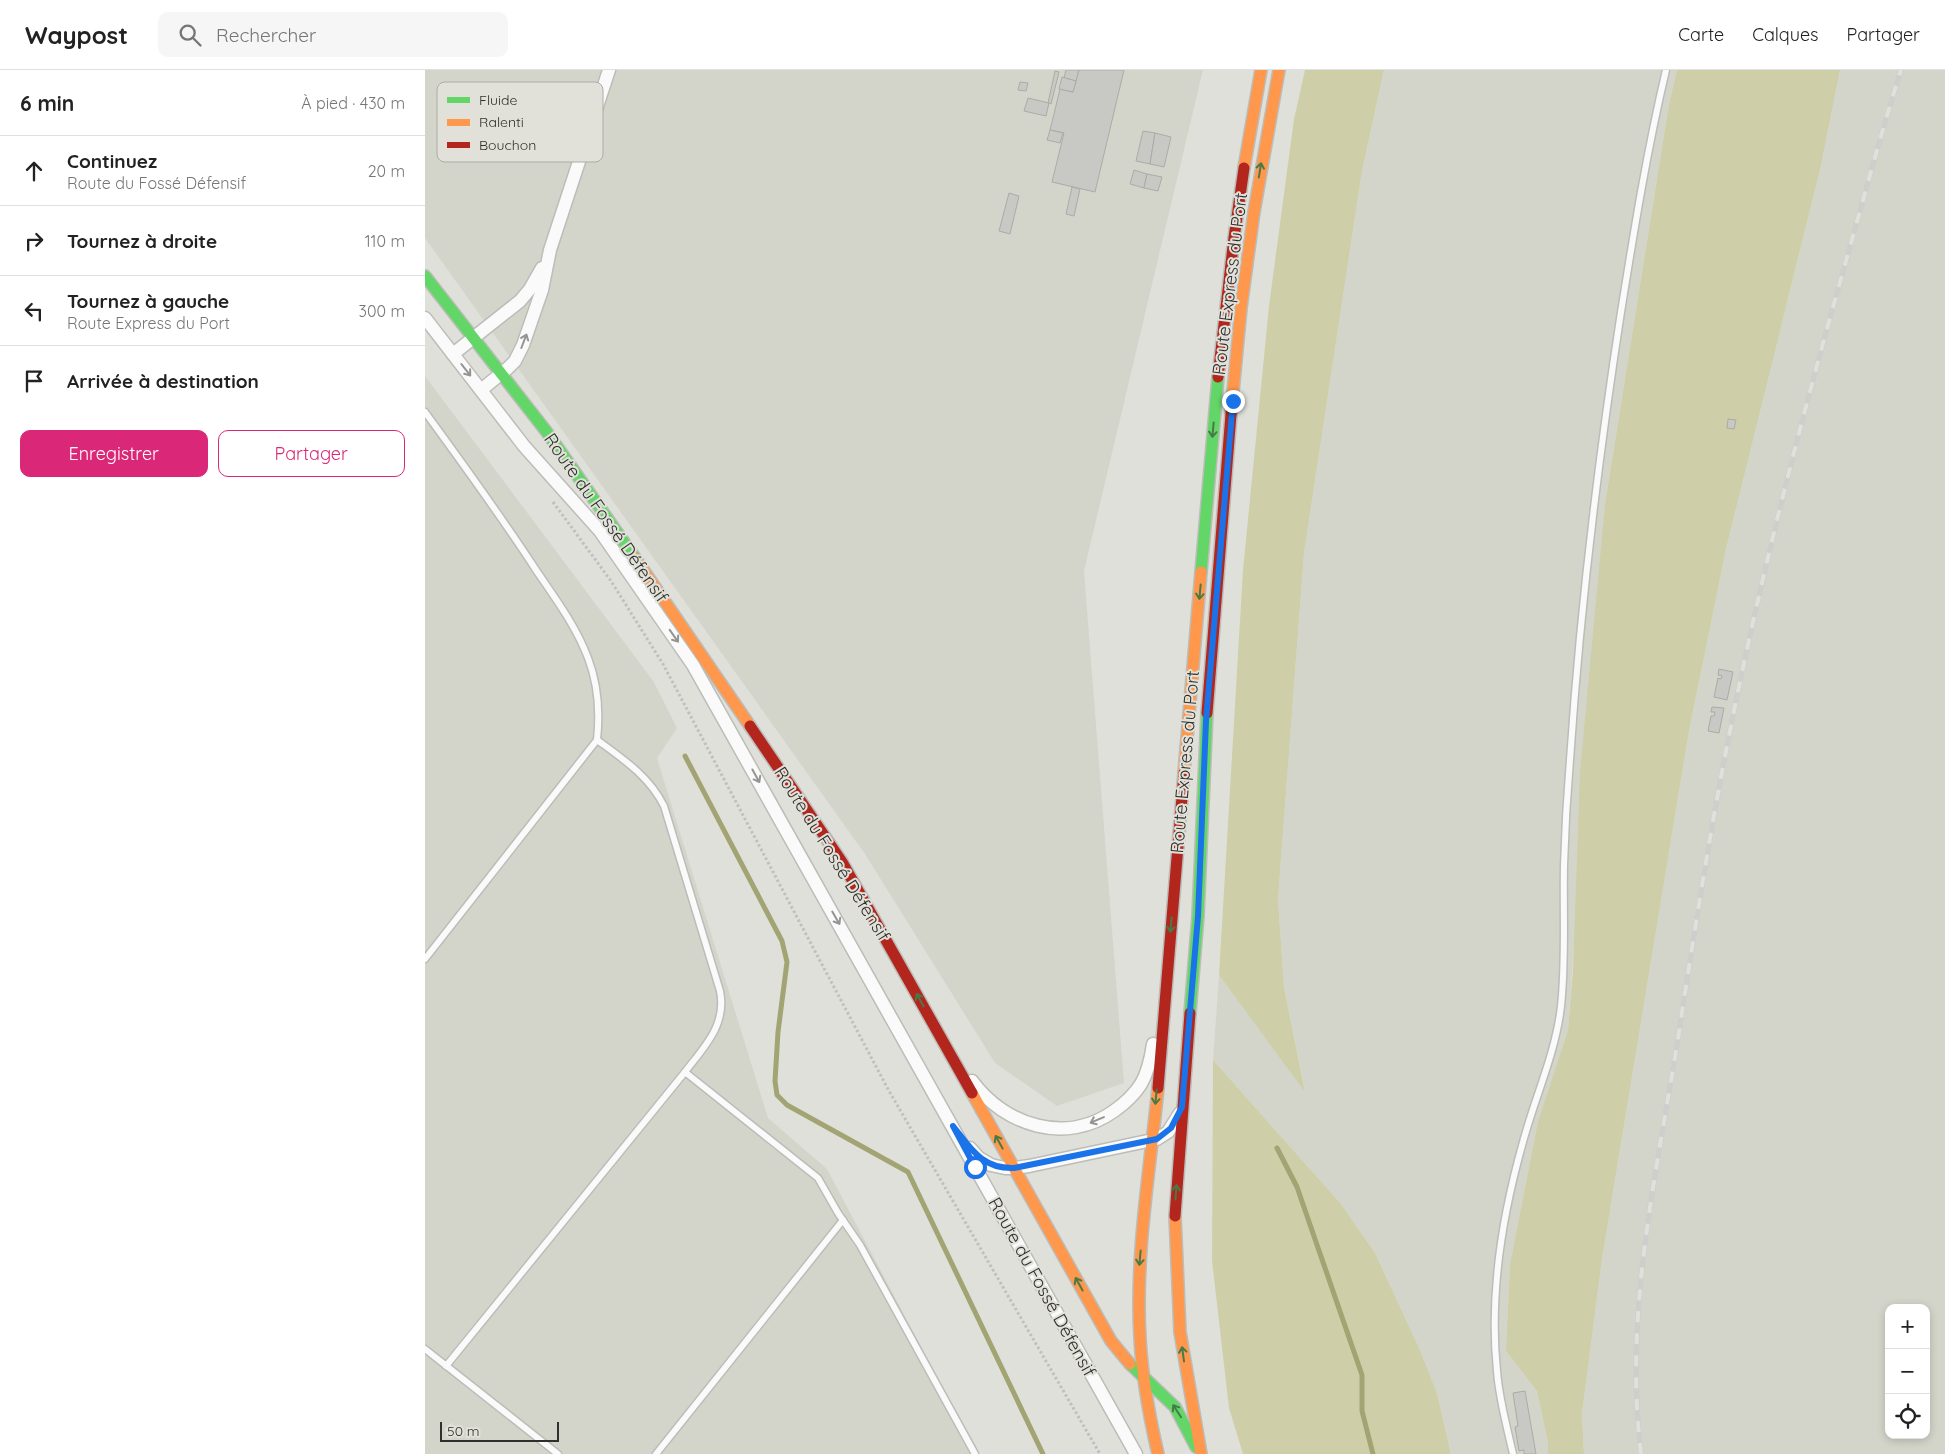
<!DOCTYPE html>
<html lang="fr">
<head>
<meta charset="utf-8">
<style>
	body { margin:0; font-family:Quicksand,sans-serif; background:#f6f6f6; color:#222 }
	.controls { position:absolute; right:15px; bottom:15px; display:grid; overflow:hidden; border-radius:10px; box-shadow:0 2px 8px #0003 }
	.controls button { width:45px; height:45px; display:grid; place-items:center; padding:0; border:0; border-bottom:1px solid #e0e0e0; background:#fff; color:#222; font:25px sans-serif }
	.scale { position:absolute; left:15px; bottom:12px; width:119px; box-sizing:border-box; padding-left:5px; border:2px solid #2f2f2c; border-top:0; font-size:14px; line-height:18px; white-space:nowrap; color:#2f2f2c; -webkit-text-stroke:4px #e1e1da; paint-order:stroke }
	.stop { position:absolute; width:15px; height:15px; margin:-11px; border:4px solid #1a73e8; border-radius:50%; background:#fff }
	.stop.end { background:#1a73e8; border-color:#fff; box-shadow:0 1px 5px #0008 }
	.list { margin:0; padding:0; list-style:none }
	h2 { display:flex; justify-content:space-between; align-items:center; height:65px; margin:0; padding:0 20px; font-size:21px }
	h2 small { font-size:16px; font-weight:400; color:#767676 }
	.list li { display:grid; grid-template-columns:32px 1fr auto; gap:15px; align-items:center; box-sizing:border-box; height:70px; padding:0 20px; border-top:1px solid #e0e0e0 }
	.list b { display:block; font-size:19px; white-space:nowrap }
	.list p { margin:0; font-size:16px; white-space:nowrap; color:#767676 }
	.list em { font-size:16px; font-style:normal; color:#767676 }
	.actions { display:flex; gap:10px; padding:15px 20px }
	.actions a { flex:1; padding:11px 0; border:1px solid #db2777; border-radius:10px; text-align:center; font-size:18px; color:#db2777 }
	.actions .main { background:#db2777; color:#fff }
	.icon { flex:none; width:28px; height:28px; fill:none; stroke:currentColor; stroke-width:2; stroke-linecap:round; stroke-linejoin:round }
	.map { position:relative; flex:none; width:1520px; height:1384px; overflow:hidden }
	header { display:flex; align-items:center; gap:30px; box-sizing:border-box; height:70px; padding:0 25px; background:#fff; border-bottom:1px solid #e0e0e0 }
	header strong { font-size:24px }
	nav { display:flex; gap:28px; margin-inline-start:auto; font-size:18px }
	.search { width:350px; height:45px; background:#f6f6f6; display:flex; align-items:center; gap:12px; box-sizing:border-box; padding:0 18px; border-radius:10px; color:#767676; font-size:19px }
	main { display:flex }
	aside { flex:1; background:#fff }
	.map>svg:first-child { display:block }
	.built { fill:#d4d5ca; fill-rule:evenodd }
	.green { fill:#cecfa8 }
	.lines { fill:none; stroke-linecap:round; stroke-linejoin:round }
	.stream { stroke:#a3a473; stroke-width:5 }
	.building { fill:#c8c8c4; stroke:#ababa7 }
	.lane-casing { stroke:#bcbcb8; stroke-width:9 }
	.street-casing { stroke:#bcbcb8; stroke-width:15 }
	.fast-casing { stroke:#bcbcb8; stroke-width:14 }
	.slow-casing { stroke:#bcbcb8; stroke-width:14 }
	.jam-casing { stroke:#bcbcb8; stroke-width:14 }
	.path { stroke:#bfbfbe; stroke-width:3; stroke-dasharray:2.5 2.5; stroke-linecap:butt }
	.lane { stroke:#fafafa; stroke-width:6 }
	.street { stroke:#fafafa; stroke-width:12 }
	.fast { stroke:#63d668; stroke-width:11 }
	.slow { stroke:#ff974d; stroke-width:11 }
	.jam { stroke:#b3261e; stroke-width:11 }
	.rail-casing { stroke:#cececd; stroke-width:5.5 }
	.rail { stroke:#e1e1da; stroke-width:4; stroke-dasharray:11; stroke-linecap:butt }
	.oneway { stroke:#467a47 }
	.oneway2 { stroke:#949493 }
	.route { stroke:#1a73e8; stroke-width:6 }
	.labels { text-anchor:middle; stroke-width:4; stroke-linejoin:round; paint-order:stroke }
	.street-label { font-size:18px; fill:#2f2f2c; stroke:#e1e1da }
	.key { fill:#e1e1da; stroke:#acaca6; stroke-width:1 }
	.key-label { font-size:14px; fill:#2f2f2c }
</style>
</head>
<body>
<header>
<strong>Waypost</strong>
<div class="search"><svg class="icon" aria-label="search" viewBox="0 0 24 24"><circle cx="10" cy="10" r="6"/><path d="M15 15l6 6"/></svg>Rechercher</div>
<nav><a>Carte</a><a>Calques</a><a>Partager</a></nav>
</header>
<main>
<aside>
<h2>6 min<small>À pied · 430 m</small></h2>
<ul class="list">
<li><svg class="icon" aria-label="ahead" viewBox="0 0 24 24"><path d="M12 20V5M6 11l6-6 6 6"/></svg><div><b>Continuez</b><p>Route du Fossé Défensif</p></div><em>20 m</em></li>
<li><svg class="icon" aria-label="right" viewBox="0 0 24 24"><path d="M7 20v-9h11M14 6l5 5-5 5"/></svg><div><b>Tournez à droite</b></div><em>110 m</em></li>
<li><svg class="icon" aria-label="left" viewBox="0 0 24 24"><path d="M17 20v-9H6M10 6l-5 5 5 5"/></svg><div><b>Tournez à gauche</b><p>Route Express du Port</p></div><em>300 m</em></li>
<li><svg class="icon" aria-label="arrive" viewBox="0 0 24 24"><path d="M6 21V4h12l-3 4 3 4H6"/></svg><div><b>Arrivée à destination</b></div></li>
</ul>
<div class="actions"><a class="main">Enregistrer</a><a>Partager</a></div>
</aside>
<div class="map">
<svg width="1520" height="1384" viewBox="0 0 1520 1384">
	<rect width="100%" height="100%" fill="#e0e0db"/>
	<g class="built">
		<path d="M 0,0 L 778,0 L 659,501 L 699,1013 L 632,1036 L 570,993 L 440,784 L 0,168 Z"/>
		<path d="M 959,0 L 1252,0 L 1244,34 L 1180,434 L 1143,960 L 1113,1051 L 1085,1194 L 1081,1281 L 1112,1321 L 1123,1373 L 1123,1384 L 1026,1384 L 1012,1323 L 995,1280 L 950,1183 L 916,1134 L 788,990 L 794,905 L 880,1020 L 859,917 L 853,829 L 879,483 L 937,101 Z"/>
		<path d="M 1415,0 L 1520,0 L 1520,1384 L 1159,1384 L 1157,1344 L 1177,1189 L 1264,661 L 1301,479 L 1395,100 ZM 1464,1238 L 1501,1238 L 1501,1365 L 1464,1365 Z"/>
		<path d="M 0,306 L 229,612 L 252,658 L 232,688 L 343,1048 L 402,1099 L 553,1384 L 0,1384 Z"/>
	</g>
	<g class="green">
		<path d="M 880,0 L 959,0 L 937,101 L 879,483 L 853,829 L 859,917 L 880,1022 L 794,905 L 818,500 L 844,236 L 869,49 Z"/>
		<path d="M 1252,0 L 1415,0 L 1395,100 L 1301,479 L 1264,661 L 1177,1189 L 1157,1344 L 1159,1384 L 1123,1384 L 1123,1373 L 1112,1321 L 1081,1281 L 1085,1194 L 1113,1051 L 1143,960 L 1148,899 L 1155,702 L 1180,434 L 1244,34 Z"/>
		<path d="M 788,990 L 916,1134 L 950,1183 L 995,1280 L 1012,1323 L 1026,1384 L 818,1384 L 804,1338 L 787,1191 Z"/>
	</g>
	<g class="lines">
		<g class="stream">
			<path d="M 260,686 L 357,871 L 362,892 L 353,962 L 350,1011 L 352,1025 L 362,1035 L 483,1102 L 618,1384"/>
			<path d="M 852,1078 L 872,1117 L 937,1305 L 937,1341 L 948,1384"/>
		</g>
	</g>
	<g class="building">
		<path d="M 641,0 L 654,0 L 651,11 L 639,8 Z"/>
		<path d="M 654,0 L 699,0 L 670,122 L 627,112 L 639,63 L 625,60 L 629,44 L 635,19 L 648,22 Z"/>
		<path d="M 630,1 L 634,2 L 626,34 L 623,33 Z"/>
		<path d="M 637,7 L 651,11 L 648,22 L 634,19 Z"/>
		<path d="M 595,12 L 603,13 L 601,21 L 593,20 Z"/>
		<path d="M 603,28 L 624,33 L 621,46 L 599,41 Z"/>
		<path d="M 625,60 L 638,63 L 635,73 L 622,70 Z"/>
		<path d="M 718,61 L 730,63 L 725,94 L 711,91 Z"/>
		<path d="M 730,63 L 746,67 L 739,97 L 725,94 Z"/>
		<path d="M 709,100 L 722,104 L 719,118 L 705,114 Z"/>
		<path d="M 722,104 L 737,107 L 733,121 L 719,118 Z"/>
		<path d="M 647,117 L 655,119 L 649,146 L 641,144 Z"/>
		<path d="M 584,123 L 594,126 L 585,164 L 574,161 Z"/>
		<path d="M 1303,349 L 1311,350 L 1309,359 L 1302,358 Z"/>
		<path d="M 1294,599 L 1308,602 L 1302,630 L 1289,627 L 1293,608 L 1296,609 L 1297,606 L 1293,605 Z"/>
		<path d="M 1287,637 L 1299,638 L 1294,663 L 1283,661 L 1286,646 L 1289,646 L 1290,642 L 1286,642 Z"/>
		<path d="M 1100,1321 L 1111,1384 L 1099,1384 L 1099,1380 L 1094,1381 L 1090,1357 L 1093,1356 L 1088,1323 Z"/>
	</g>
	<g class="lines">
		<g class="lane-casing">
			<g id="lane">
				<path d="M 0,342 C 38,394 76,446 111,500 C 130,528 151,556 163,588 C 173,614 175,642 172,670"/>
				<path d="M 0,889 L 172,670 C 198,689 224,706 239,736 L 295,921 C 302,955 279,977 260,1002"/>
				<path d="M 0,1279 L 133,1384"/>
				<path d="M 21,1296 L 260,1002 L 393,1108 L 413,1143 L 435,1175 L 550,1384"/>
				<path d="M 231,1384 L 418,1150"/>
				<path d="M 1088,1384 C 1082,1357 1074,1329 1072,1301 C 1064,1224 1077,1146 1098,1072 C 1110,1027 1131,982 1136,936 C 1141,890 1138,842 1139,795 C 1140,760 1142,725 1145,690 C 1155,540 1173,391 1196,242 C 1209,161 1222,80 1241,0"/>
			</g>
		</g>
		<g class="street-casing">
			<g id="street">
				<path d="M 0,248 L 99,376 L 175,461 L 268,595 L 711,1384"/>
				<path d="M 28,284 L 95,231 L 105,219 L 117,198"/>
				<path d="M 56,320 L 83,298 L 90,291 L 98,275 L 117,220 L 125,180 L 184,0"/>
				<path d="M 547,1011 C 580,1056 641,1075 689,1041 C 699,1034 709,1025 716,1014 C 723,1002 726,988 728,974"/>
				<path d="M 545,1078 L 554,1088 L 566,1095 L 580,1098 L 589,1098 L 604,1096 L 732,1069 L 743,1062 L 755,1043"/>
			</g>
		</g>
		<g class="fast-casing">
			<g id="fast">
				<path d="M 0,206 L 121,361 L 210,488"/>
				<path d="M 776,502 L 793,307"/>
				<path d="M 765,943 L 773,846 L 782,643"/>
				<path d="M 705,1294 L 750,1337 L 771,1377"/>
			</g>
		</g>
		<g class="slow-casing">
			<g id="slow">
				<path d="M 819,98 L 836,0"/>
				<path d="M 807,332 L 816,238 L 829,142 L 854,0"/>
				<path d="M 210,488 L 325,656"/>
				<path d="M 759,703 L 776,502"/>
				<path d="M 733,1018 C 725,1100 710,1184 715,1268 C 717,1307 724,1345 733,1384"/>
				<path d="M 547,1023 L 686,1271 L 705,1294"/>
				<path d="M 750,1146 L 755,1262 L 776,1384"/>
			</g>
		</g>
		<g class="jam-casing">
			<g id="jam">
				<path d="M 793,307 L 809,168 L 819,98"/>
				<path d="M 782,643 L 807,332"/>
				<path d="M 325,656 L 417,792 L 547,1023"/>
				<path d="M 733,1018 L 759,703"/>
				<path d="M 750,1146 L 765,943"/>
			</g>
		</g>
		<path class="path" d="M 128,432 L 186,511 L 238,594 L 464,1021 L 675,1384"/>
		<use href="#lane" class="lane"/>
		<use href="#street" class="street"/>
		<use href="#fast" class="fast"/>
		<use href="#slow" class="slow"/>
		<use href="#jam" class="jam"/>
		<g class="rail-casing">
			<path id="rail" d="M 1216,1384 C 1199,1247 1230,1110 1252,975 C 1267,877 1282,779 1301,681 C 1333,516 1375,353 1421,191 C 1439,127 1456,63 1476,0"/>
		</g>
		<use href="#rail" class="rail"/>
	</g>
	<defs><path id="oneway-shaft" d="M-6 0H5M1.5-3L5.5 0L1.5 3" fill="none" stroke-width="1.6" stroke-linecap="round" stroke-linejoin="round" transform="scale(1.25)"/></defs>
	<g class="oneway">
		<use href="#oneway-shaft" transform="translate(835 100) rotate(-81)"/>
		<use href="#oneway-shaft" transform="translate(788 360) rotate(95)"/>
		<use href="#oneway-shaft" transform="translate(775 522) rotate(95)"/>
		<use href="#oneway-shaft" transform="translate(746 855) rotate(95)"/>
		<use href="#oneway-shaft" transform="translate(495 930) rotate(-119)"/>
		<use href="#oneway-shaft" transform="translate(731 1027) rotate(95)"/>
		<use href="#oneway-shaft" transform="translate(574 1072) rotate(-119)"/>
		<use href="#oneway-shaft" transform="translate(751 1122) rotate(-86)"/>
		<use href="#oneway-shaft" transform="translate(715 1188) rotate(95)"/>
		<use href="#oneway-shaft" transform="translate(654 1214) rotate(-119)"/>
		<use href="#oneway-shaft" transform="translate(758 1284) rotate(-98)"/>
		<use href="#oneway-shaft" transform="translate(752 1341) rotate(-123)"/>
	</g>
	<g class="oneway2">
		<use href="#oneway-shaft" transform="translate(99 271) rotate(-69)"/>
		<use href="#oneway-shaft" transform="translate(41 300) rotate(52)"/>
		<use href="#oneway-shaft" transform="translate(249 566) rotate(55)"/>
		<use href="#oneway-shaft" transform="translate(331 706) rotate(61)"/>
		<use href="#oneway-shaft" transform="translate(411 848) rotate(60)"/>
		<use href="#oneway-shaft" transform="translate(672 1050) rotate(157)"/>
	</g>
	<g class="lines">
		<path class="route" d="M 550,1097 L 528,1056 C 546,1079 557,1099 589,1098 L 732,1069 L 746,1058 L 757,1037 L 773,846 L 781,651 L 808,331"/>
	</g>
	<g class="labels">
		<g class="street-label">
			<text transform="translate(805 214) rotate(-83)" y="6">Route Express du Port</text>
			<text transform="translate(181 448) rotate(55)" y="6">Route du Fossé Défensif</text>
			<text transform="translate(760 692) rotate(-85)" y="6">Route Express du Port</text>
			<text transform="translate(407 784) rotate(58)" y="6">Route du Fossé Défensif</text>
			<text transform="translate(617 1217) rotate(61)" y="6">Route du Fossé Défensif</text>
		</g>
	</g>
	<rect x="12" y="12" width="166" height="80" rx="8" class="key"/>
	<rect x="22" y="27" width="23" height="6" fill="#63d668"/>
	<rect x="22" y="49" width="23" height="7" fill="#ff974d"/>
	<rect x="22" y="72" width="23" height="6" fill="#b3261e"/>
	<g class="key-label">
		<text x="54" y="35">Fluide</text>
		<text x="54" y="57">Ralenti</text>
		<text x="54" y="80">Bouchon</text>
	</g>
</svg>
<div class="controls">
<button>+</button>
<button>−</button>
<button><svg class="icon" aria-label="locate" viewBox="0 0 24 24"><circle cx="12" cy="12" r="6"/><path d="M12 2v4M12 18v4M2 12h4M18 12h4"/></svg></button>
</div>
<div class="scale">50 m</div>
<div class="stop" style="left:550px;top:1097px"></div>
<div class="stop end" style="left:808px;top:331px"></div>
</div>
</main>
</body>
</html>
